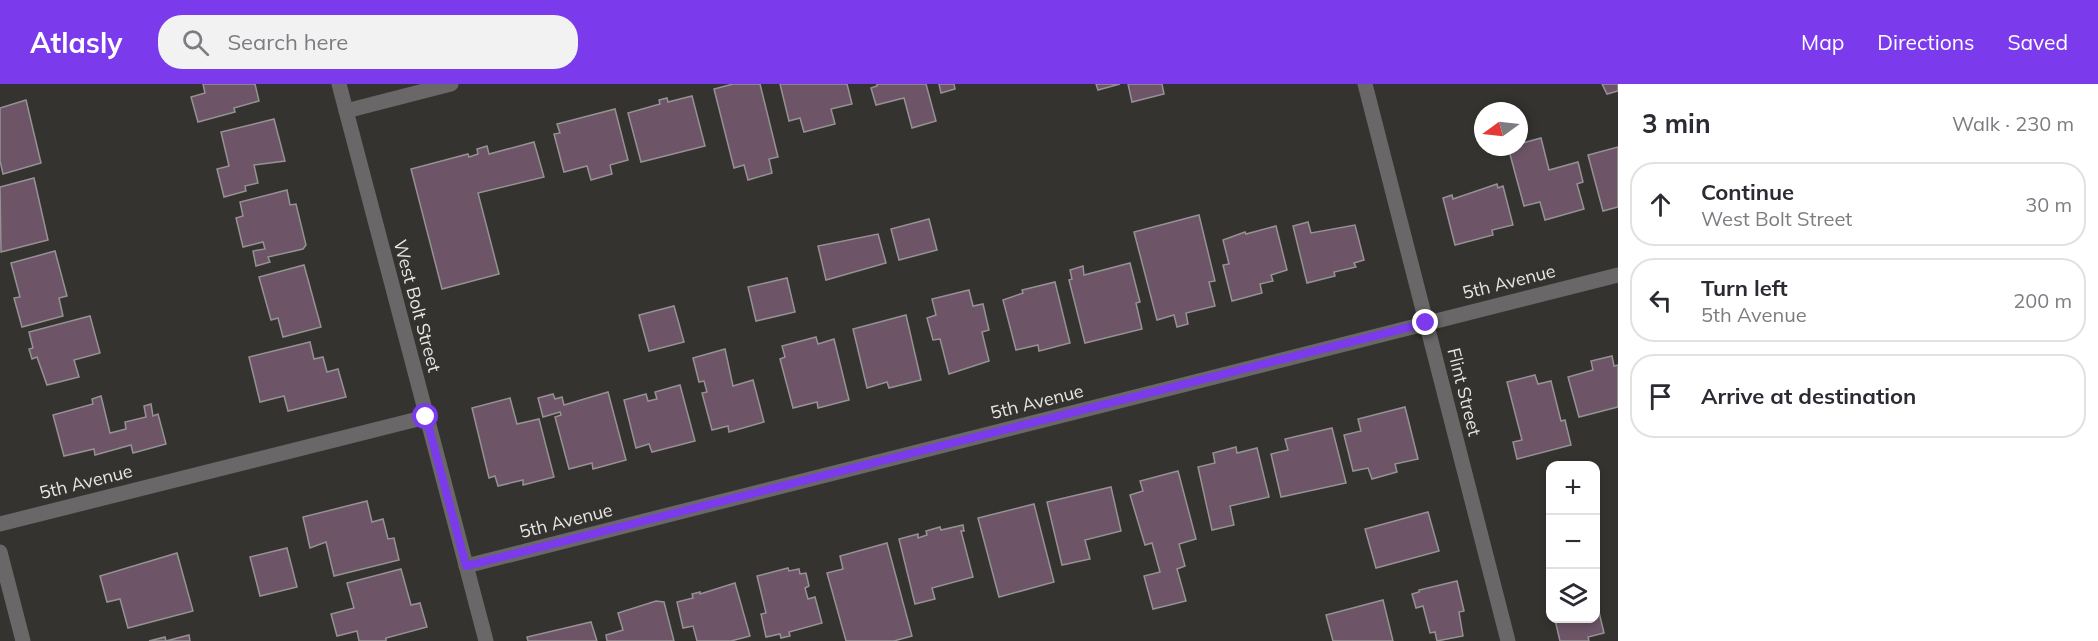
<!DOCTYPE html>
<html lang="en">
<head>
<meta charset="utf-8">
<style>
	body { margin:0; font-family:Mulish,sans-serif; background:#f2f2f3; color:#2b2b33 }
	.controls { position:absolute; right:18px; bottom:18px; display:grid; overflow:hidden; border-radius:12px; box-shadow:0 3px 9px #0003 }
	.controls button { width:54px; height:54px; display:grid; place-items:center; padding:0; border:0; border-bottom:2px solid #e1e1e2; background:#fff; color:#2b2b33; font:30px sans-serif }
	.compass { position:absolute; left:1474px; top:18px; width:54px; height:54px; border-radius:50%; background:#fff; box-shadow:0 3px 9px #0003; rotate:255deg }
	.stop { position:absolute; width:18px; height:18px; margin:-14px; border:4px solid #7c3aed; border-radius:50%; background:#fff }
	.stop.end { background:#7c3aed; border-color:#fff; box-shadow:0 2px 6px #0008 }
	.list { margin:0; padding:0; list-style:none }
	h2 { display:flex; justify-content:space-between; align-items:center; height:78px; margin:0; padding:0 24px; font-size:26px }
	h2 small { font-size:20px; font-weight:400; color:#7c7c81 }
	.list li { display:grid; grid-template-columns:39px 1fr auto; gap:18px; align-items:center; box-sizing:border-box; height:84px; margin:0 12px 12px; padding:0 12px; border:2px solid #e1e1e2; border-radius:24px }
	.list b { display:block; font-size:22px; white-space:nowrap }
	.list p { margin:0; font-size:20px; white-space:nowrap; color:#7c7c81 }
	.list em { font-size:20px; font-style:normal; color:#7c7c81 }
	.icon { flex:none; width:33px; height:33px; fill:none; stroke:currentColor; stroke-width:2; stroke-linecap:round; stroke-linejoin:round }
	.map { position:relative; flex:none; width:1618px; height:557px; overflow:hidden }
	header { display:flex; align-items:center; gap:36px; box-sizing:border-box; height:84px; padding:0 30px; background:#7c3aed; color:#fff }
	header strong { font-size:28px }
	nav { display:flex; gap:33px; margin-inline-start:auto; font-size:21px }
	.search { width:420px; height:54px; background:#f2f2f3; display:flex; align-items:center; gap:15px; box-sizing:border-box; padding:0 21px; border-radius:24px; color:#7c7c81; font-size:22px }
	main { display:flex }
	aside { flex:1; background:#fff }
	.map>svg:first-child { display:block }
	.building { fill:#6d5567; stroke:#959294; stroke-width:1.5 }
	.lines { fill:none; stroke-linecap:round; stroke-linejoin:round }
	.minor { stroke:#696767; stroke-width:15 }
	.route { stroke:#7c3aed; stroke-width:8 }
	.labels { text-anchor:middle; stroke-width:6; stroke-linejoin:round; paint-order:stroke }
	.street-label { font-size:18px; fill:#e8e7e6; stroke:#343330 }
</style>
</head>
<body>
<header>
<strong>Atlasly</strong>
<div class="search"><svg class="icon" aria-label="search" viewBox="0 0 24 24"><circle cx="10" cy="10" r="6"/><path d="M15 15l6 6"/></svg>Search here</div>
<nav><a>Map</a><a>Directions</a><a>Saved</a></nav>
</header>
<main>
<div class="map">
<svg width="1618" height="557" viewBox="0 0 1618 557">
	<rect width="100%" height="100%" fill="#343330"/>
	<g class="building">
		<path d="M 203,0 L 255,0 L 259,17 L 234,24 L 235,28 L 198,38 L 191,13 L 205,9 Z"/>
		<path d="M 733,0 L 760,0 L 778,73 L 769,75 L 772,89 L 748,96 L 744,81 L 734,84 L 714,5 Z"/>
		<path d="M 780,0 L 847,0 L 852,20 L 831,25 L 835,40 L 804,48 L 800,34 L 789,37 Z"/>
		<path d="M 877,0 L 926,0 L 936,37 L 912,44 L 904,14 L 876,21 L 871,4 L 877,2 Z"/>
		<path d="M 939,0 L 954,0 L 955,5 L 941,9 Z"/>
		<path d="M 1096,0 L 1120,0 L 1098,6 Z"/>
		<path d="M 1128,0 L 1162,0 L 1164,10 L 1132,18 Z"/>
		<path d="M 1602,0 L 1618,0 L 1618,7 L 1607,10 Z"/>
		<path d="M 692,12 L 705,62 L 641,78 L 628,29 L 660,20 L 659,16 L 667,14 L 668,18 Z"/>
		<path d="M 26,16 L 41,79 L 3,90 L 0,77 L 0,24 Z"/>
		<path d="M 615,25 L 628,76 L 610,81 L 612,90 L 591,96 L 587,82 L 564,88 L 554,50 L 560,49 L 557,40 Z"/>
		<path d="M 274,35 L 285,77 L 254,81 L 258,99 L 245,102 L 246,107 L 224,113 L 217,85 L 229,82 L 221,48 Z"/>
		<path d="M 1541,54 L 1549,86 L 1578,78 L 1583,98 L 1577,100 L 1584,125 L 1545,136 L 1540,118 L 1524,122 L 1508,63 L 1519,63 L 1519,60 Z"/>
		<path d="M 534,58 L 544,93 L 478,109 L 499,190 L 442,205 L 411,85 L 468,70 L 469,73 L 478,70 L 477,65 L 487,62 L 489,70 Z"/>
		<path d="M 1618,63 L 1618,123 L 1603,127 L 1588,71 Z"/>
		<path d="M 34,94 L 48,156 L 1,168 L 0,103 Z"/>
		<path d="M 1497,100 L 1498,104 L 1503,102 L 1513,141 L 1492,146 L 1493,151 L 1455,161 L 1443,114 L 1452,111 L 1453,115 Z"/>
		<path d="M 287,106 L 290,121 L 296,120 L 306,161 L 303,165 L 268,173 L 270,178 L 256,182 L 253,167 L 265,165 L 263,158 L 243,163 L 236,134 L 243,132 L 240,118 Z"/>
		<path d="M 1199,131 L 1215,197 L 1209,198 L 1215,222 L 1186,229 L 1188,240 L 1177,243 L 1174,231 L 1157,236 L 1134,148 Z"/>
		<path d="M 929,135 L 937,166 L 899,176 L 891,145 Z"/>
		<path d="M 1308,138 L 1311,149 L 1355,141 L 1364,176 L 1354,179 L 1356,183 L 1334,188 L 1335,192 L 1307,199 L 1293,142 Z"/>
		<path d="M 1276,142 L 1287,186 L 1271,191 L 1273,197 L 1260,200 L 1262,209 L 1232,217 L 1223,181 L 1229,180 L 1223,156 L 1245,148 L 1246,150 Z"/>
		<path d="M 878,150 L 886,179 L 826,196 L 818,162 Z"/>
		<path d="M 55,167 L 67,212 L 59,214 L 63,232 L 22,243 L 14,214 L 20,213 L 11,179 Z"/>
		<path d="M 1130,179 L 1140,218 L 1136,219 L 1142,245 L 1085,259 L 1069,196 L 1072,195 L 1070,186 L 1083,182 L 1084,191 Z"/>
		<path d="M 304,181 L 321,243 L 283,253 L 278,234 L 271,236 L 259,193 Z"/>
		<path d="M 787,194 L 795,228 L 756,237 L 748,203 Z"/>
		<path d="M 1055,198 L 1070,259 L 1039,267 L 1038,261 L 1016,266 L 1003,216 L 1023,209 L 1022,206 Z"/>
		<path d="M 969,206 L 973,222 L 983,220 L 989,246 L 982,248 L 989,277 L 949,290 L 940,255 L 933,256 L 927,234 L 936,231 L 932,215 Z"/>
		<path d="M 674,222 L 684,258 L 649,267 L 639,231 Z"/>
		<path d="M 906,231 L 921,296 L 889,304 L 887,298 L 867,304 L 853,245 Z"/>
		<path d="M 90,232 L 100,269 L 74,276 L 79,293 L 47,301 L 37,273 L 32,275 L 29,265 L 33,264 L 29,248 Z"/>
		<path d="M 816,253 L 818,260 L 834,255 L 849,316 L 818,324 L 817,318 L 793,324 L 780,275 L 785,273 L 782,262 Z"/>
		<path d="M 310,258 L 314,275 L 323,273 L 327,288 L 338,285 L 346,313 L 288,327 L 284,312 L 260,318 L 249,273 Z"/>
		<path d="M 725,265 L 733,302 L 753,296 L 764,338 L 729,348 L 728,342 L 712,346 L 702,309 L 707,308 L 704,297 L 699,298 L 693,274 Z"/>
		<path d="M 1612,272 L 1614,282 L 1618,281 L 1618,323 L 1579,333 L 1568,293 L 1593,286 L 1591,277 Z"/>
		<path d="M 1535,291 L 1538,300 L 1551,297 L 1561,337 L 1565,336 L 1571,361 L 1517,375 L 1513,358 L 1522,356 L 1507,298 Z"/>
		<path d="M 680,301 L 695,357 L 652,368 L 649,360 L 636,364 L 624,316 L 646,310 L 648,317 L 657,315 L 655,308 Z"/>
		<path d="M 608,308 L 626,376 L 593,385 L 592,379 L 569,385 L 555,333 L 561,331 L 560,328 L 543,333 L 538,314 L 553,310 L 555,315 L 562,313 L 564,321 Z"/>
		<path d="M 101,312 L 110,349 L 126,345 L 125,338 L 146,333 L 144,322 L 151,320 L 153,332 L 158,330 L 166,360 L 133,369 L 131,361 L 95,371 L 94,365 L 64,372 L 53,331 L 93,320 L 92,315 Z"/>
		<path d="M 510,314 L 517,340 L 539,335 L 554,393 L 523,401 L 523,396 L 498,402 L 495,392 L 489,394 L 472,324 Z"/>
		<path d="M 1405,323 L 1418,375 L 1395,380 L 1397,388 L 1372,395 L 1368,384 L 1353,387 L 1344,351 L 1361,347 L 1358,335 Z"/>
		<path d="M 1332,344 L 1346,399 L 1281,413 L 1271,370 L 1288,366 L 1285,355 Z"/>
		<path d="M 1236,363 L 1237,369 L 1257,364 L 1269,413 L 1230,422 L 1234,441 L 1212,446 L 1198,383 L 1215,379 L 1213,369 Z"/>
		<path d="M 1178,387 L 1196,455 L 1179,460 L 1185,482 L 1177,485 L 1186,517 L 1153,525 L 1144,492 L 1160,488 L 1152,459 L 1145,461 L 1130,411 L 1143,407 L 1140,397 Z"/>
		<path d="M 1111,403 L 1121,447 L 1085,456 L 1090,475 L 1062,481 L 1047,418 Z"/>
		<path d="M 367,417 L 372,438 L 383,435 L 388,455 L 394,454 L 399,476 L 334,492 L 326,458 L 310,464 L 303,433 Z"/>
		<path d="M 1034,420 L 1054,498 L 999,513 L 978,434 Z"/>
		<path d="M 1428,428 L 1439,467 L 1376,484 L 1365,445 Z"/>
		<path d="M 963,441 L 964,447 L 961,447 L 973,493 L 932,504 L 935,515 L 915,520 L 899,455 L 918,450 L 918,454 L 927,451 L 926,447 L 940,443 L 941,446 Z"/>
		<path d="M 887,459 L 912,552 L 894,557 L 846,557 L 827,489 L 843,485 L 840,472 Z"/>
		<path d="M 287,464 L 297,503 L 260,512 L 250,473 Z"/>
		<path d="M 177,469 L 193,527 L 128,544 L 120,515 L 107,518 L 100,492 Z"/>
		<path d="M 788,484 L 789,487 L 799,485 L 800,490 L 806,489 L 809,502 L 805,504 L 808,515 L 815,513 L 822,539 L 789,548 L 790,552 L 781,554 L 780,550 L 766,553 L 761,530 L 766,529 L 757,492 Z"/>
		<path d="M 401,485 L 411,521 L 420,519 L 427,543 L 386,554 L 386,557 L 359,557 L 357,547 L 337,552 L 331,530 L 354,524 L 347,499 Z"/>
		<path d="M 1457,497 L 1464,527 L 1459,528 L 1463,552 L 1437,557 L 1435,548 L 1430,549 L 1423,522 L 1416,524 L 1412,510 L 1419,508 L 1419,506 Z"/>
		<path d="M 735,499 L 750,552 L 731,557 L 697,557 L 693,542 L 683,544 L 677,518 L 693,514 L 692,510 L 700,508 L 700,510 Z"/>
		<path d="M 1383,516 L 1393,557 L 1333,557 L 1326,531 Z"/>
		<path d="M 656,517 L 664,518 L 674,557 L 607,557 L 606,551 L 623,546 L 618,529 Z"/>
		<path d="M 1596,524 L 1598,524 L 1604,549 L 1588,553 L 1589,557 L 1560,557 L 1555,536 L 1596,534 Z"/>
		<path d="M 591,538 L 597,557 L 528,557 L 527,553 Z"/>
		<path d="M 189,551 L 190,557 L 149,557 L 165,553 L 166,557 Z"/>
	</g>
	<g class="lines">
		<g class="minor">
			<path d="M 339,0 L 486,557"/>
			<path d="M 1365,0 L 1508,557"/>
			<path d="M 346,27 L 451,0"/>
			<path d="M 0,440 L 426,333"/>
			<path d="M 0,468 L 23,557"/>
			<path d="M 466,482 L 1618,191"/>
		</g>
	</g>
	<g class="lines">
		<path class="route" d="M 426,333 L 466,482 L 1426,239"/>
	</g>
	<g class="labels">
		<g class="street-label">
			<text transform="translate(1509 198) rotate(-14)" y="6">5th Avenue</text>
			<text transform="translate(417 222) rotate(75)" y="6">West Bolt Street</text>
			<text transform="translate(1464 308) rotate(76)" y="6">Flint Street</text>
			<text transform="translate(1037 318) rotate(-14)" y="6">5th Avenue</text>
			<text transform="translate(86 398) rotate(-14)" y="6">5th Avenue</text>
			<text transform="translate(566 437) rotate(-14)" y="6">5th Avenue</text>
		</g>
	</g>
</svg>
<div class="controls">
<button>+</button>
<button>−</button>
<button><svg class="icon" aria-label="layers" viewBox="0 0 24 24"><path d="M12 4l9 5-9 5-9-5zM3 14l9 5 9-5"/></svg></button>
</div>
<svg class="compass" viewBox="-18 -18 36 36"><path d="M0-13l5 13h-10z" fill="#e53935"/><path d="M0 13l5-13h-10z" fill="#7c7c81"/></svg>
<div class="stop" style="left:426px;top:333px"></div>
<div class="stop end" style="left:1426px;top:239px"></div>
</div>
<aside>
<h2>3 min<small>Walk · 230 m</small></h2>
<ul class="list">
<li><svg class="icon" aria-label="ahead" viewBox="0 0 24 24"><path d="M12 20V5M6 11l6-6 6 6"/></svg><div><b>Continue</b><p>West Bolt Street</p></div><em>30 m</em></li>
<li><svg class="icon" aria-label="left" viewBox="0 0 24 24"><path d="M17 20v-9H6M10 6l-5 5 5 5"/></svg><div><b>Turn left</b><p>5th Avenue</p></div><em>200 m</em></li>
<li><svg class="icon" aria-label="arrive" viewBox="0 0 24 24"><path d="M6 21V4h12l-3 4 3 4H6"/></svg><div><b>Arrive at destination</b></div></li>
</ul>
</aside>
</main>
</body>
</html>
